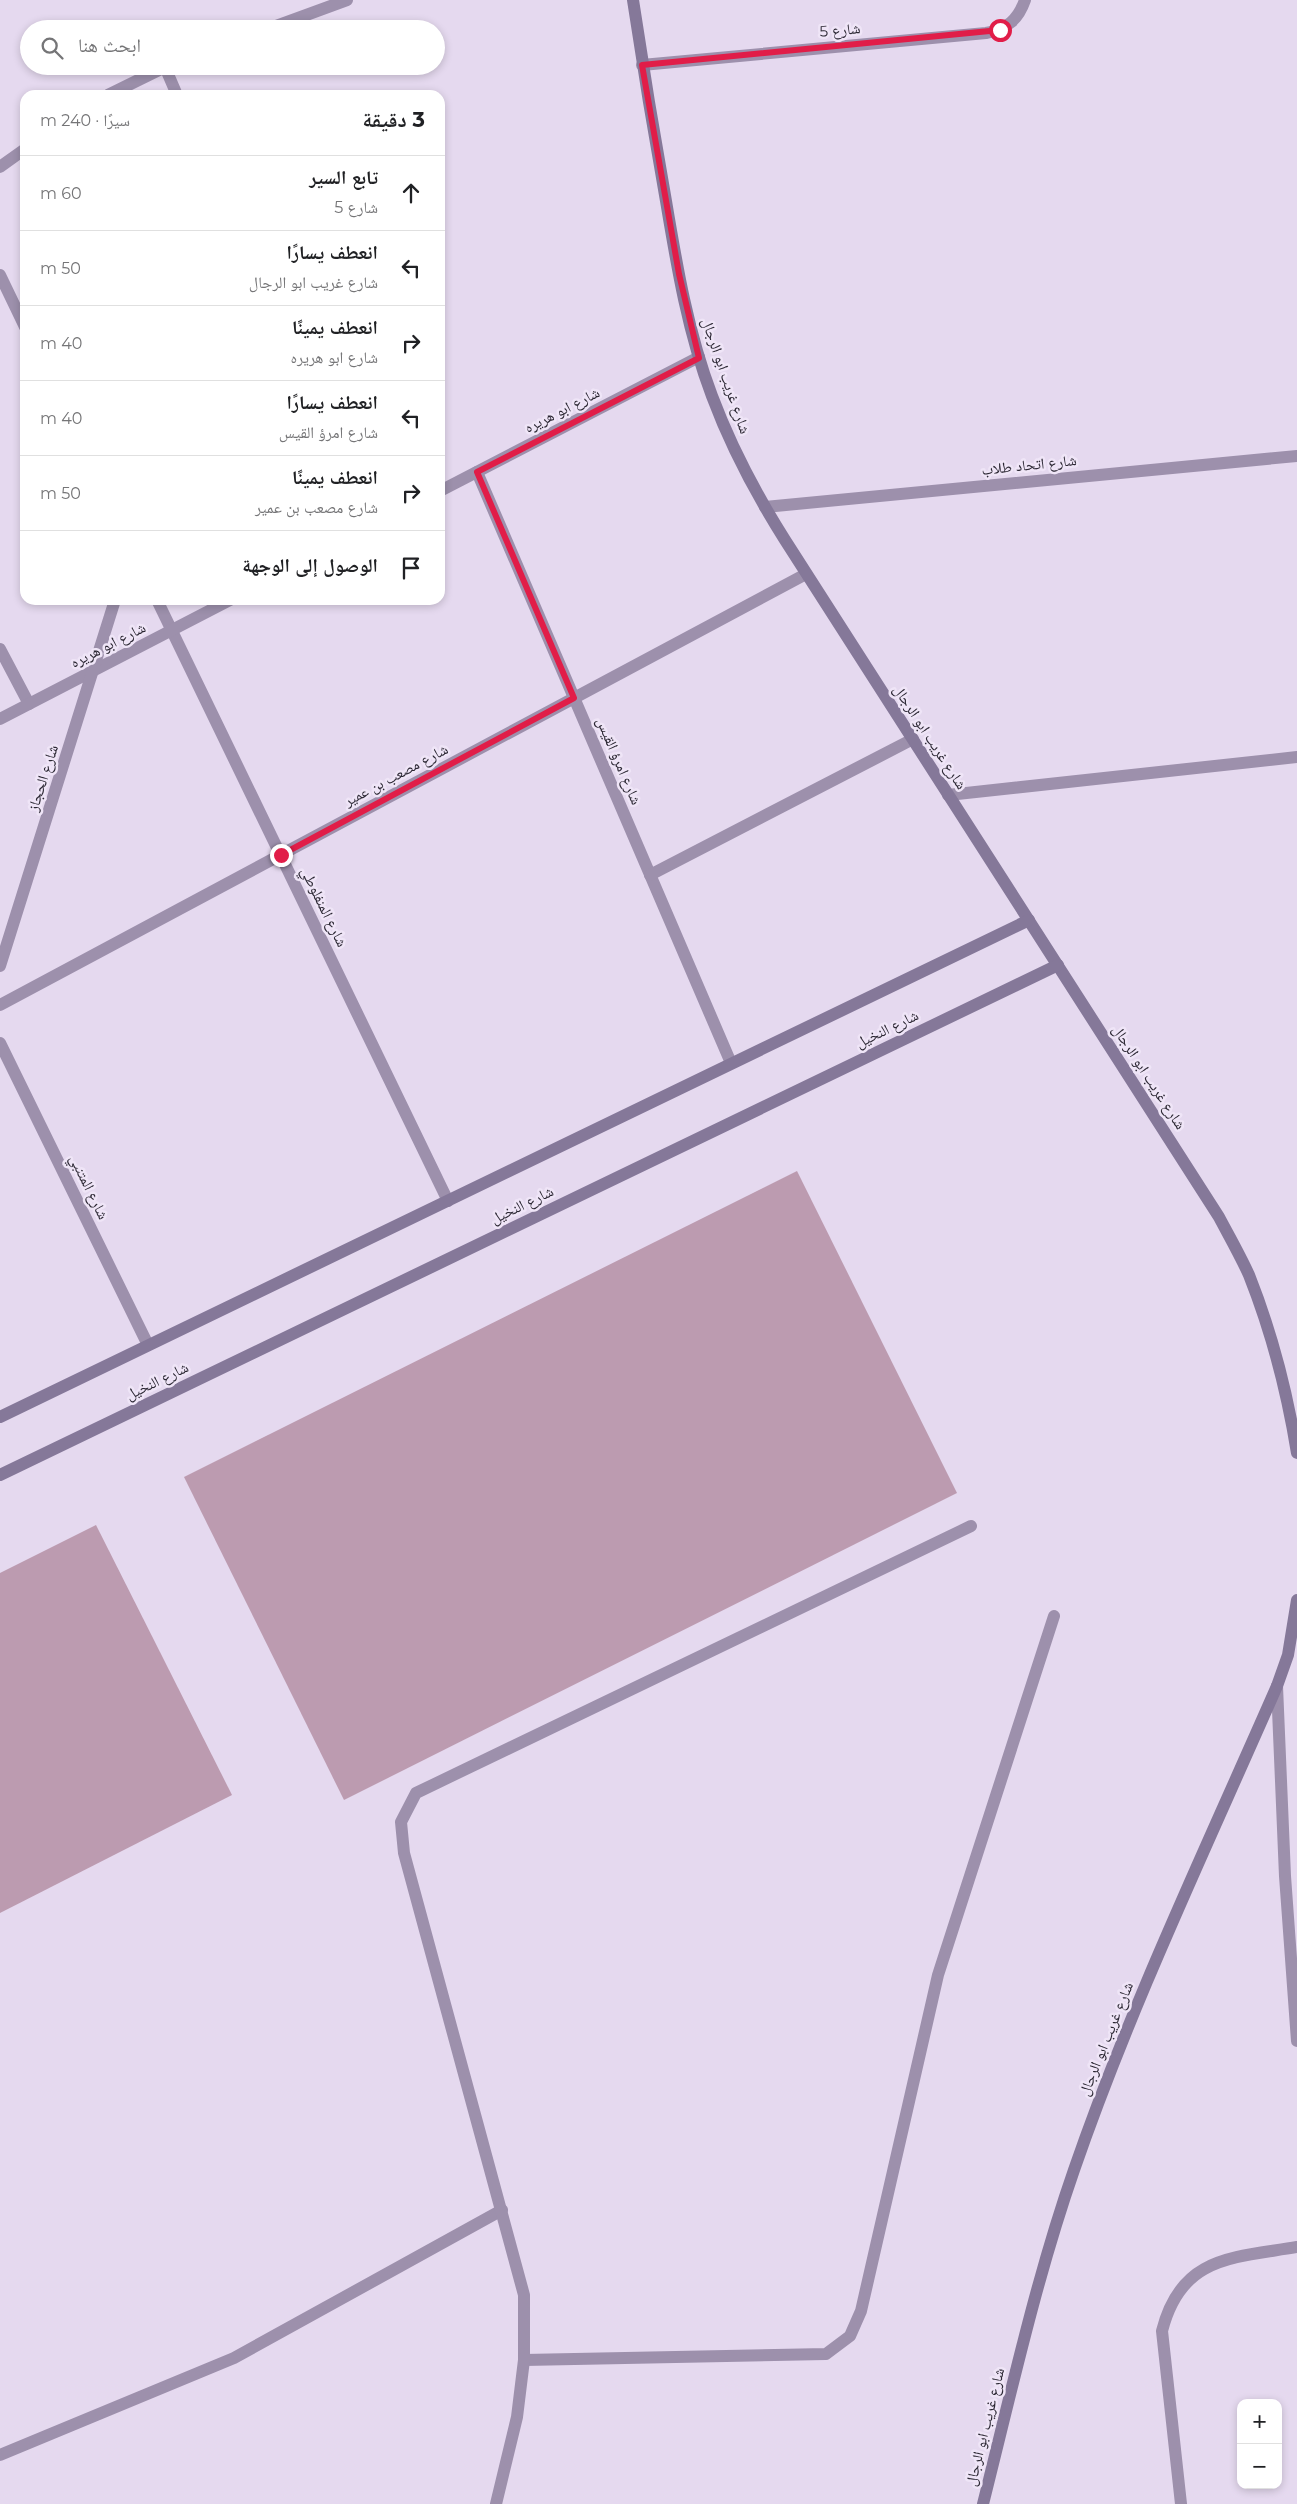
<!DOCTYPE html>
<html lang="ar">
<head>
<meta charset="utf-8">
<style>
	body { margin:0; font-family:Montserrat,"Noto Naskh Arabic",sans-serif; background:#f2f2f2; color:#202124; direction:rtl }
	.controls { position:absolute; right:15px; bottom:15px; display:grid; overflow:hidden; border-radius:10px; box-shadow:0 2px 8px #0003 }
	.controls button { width:45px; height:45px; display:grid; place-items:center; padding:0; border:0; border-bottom:1px solid #e0e0e0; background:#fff; color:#202124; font:25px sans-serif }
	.stop { position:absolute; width:15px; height:15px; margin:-11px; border:4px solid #e11d48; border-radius:50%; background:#fff }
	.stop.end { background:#e11d48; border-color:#fff; box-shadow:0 1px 5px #0008 }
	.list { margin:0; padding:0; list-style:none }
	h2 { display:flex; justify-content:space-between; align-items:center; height:65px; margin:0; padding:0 20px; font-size:21px }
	h2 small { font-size:16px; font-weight:400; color:#757577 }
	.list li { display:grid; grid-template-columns:32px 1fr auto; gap:15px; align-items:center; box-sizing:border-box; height:75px; padding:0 20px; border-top:1px solid #e0e0e0 }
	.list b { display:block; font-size:19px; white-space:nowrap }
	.list p { margin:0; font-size:16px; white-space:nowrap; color:#757577 }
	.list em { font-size:16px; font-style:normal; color:#757577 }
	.icon { flex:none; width:28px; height:28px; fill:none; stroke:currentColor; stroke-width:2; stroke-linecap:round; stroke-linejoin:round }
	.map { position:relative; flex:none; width:1297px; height:2504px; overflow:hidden; direction:ltr }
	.search { position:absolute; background:#fff; box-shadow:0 2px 8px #0003; left:20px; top:20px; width:425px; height:55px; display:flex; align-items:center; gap:12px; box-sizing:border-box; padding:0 18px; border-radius:28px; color:#757577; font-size:19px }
	.panel { position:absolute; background:#fff; box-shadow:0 2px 8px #0003; left:20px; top:90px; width:425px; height:515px; border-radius:15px; direction:rtl }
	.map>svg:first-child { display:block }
	.green { fill:#bc9bb0 }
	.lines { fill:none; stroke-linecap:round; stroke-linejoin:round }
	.lane { stroke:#9d90ac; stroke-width:12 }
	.street { stroke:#9d90ac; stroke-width:12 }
	.secondary { stroke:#857899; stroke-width:12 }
	.route { stroke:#e11d48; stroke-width:6 }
	.labels { text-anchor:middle; stroke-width:5; stroke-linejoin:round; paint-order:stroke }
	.street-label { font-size:15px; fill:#2b2733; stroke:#efe5f7 }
</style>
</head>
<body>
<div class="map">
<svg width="1297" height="2504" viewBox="0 0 1297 2504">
	<rect width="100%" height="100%" fill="#e5d9ef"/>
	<g class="green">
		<path d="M 797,1171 L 957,1493 L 344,1800 L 184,1477 Z"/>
		<path d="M 96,1525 L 232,1795 L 0,1913 L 0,1573 Z"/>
	</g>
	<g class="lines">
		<g class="lane">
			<path d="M 524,2360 L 826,2354 L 850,2336 L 861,2311 L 938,1975 L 1054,1616"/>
			<path d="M 0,2455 L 234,2358 L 502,2210"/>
			<path d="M 496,2504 L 517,2417 L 524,2360 L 524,2295 L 404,1853 L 401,1822 L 416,1793 L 971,1526"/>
		</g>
		<g class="street">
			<path d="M 268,29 L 347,0"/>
			<path d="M 642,65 L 986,33 C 1007,29 1018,20 1025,0"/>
			<path d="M 165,67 L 177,95"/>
			<path d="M 108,95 L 167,66"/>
			<path d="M 0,167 L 25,149"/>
			<path d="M 0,275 L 25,327"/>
			<path d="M 477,472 L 731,1063"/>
			<path d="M 440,491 L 699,357"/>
			<path d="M 765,507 L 1297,456"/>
			<path d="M 157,600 L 448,1201"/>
			<path d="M 0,649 L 29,704"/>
			<path d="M 0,719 L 230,600"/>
			<path d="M 948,795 L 1297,757"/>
			<path d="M 650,875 L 913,739"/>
			<path d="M 0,966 L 115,600"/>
			<path d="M 0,1005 L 806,574"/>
			<path d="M 0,1043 L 148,1345"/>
			<path d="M 1277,1686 L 1285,1876 L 1297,2041"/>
			<path d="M 1181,2504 L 1162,2331 C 1181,2256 1232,2258 1297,2247"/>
		</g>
		<g class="secondary">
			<path d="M 633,0 C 643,67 654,134 666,201 C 677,267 688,333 712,396 C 731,447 756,494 785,540 L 1219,1217 C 1229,1236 1240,1255 1249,1275 C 1272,1333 1287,1391 1297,1453"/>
			<path d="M 0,1417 L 1029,920"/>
			<path d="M 0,1475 L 1058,965"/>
			<path d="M 983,2504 C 1011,2393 1036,2279 1074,2170 C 1131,2005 1207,1846 1277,1686 L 1288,1655 L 1297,1600"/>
		</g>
	</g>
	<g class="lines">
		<path class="route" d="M 281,855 L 574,698 L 477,472 L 699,358 L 679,274 L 642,65 L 1000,30"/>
	</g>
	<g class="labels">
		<g class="street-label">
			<text transform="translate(840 30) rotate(-5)" y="5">شارع 5</text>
			<text transform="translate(726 376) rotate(71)" y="5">شارع غريب ابو الرجال</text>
			<text transform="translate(562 410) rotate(-27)" y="5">شارع ابو هريره</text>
			<text transform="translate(1029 465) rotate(-6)" y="5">شارع اتحاد طلاب</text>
			<text transform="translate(108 645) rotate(-27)" y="5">شارع ابو هريره</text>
			<text transform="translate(930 737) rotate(57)" y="5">شارع غريب ابو الرجال</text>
			<text transform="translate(619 761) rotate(67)" y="5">شارع امرؤ القيس</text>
			<text transform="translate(396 775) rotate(-28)" y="5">شارع مصعب بن عمير</text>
			<text transform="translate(43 778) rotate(-72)" y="5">شارع الحجاز</text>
			<text transform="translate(324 907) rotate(64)" y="5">شارع المنفلوطي</text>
			<text transform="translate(887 1029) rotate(-26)" y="5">شارع النخيل</text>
			<text transform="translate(1149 1077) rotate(57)" y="5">شارع غريب ابو الرجال</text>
			<text transform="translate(89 1187) rotate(64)" y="5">شارع المتنبي</text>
			<text transform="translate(522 1205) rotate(-26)" y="5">شارع النخيل</text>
			<text transform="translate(157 1381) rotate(-26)" y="5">شارع النخيل</text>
			<text transform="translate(1106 2039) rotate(-68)" y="5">شارع غريب ابو الرجال</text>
			<text transform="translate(985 2427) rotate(-76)" y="5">شارع غريب ابو الرجال</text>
		</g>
	</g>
</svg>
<div class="controls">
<button>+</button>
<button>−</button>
</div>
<div class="stop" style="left:1000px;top:30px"></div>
<div class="stop end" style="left:281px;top:855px"></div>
<div class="search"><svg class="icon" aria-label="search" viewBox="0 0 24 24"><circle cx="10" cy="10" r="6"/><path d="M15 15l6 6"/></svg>ابحث هنا</div>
<section class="panel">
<h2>3 دقيقة<small>سيرًا · 240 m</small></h2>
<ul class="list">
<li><svg class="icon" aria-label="ahead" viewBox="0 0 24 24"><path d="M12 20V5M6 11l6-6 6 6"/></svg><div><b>تابع السير</b><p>شارع 5</p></div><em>60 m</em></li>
<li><svg class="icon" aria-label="left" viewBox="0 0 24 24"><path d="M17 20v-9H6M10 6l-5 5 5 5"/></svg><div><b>انعطف يسارًا</b><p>شارع غريب ابو الرجال</p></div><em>50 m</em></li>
<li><svg class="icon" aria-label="right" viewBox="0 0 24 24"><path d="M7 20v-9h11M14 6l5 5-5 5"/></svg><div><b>انعطف يمينًا</b><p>شارع ابو هريره</p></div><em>40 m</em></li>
<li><svg class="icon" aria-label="left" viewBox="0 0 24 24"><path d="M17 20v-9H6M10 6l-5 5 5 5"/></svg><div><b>انعطف يسارًا</b><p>شارع امرؤ القيس</p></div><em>40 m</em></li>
<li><svg class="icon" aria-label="right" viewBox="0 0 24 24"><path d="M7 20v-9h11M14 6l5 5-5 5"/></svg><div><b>انعطف يمينًا</b><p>شارع مصعب بن عمير</p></div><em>50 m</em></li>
<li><svg class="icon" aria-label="arrive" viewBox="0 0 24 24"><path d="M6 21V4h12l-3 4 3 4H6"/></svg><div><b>الوصول إلى الوجهة</b></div></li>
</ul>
</section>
</div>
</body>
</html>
